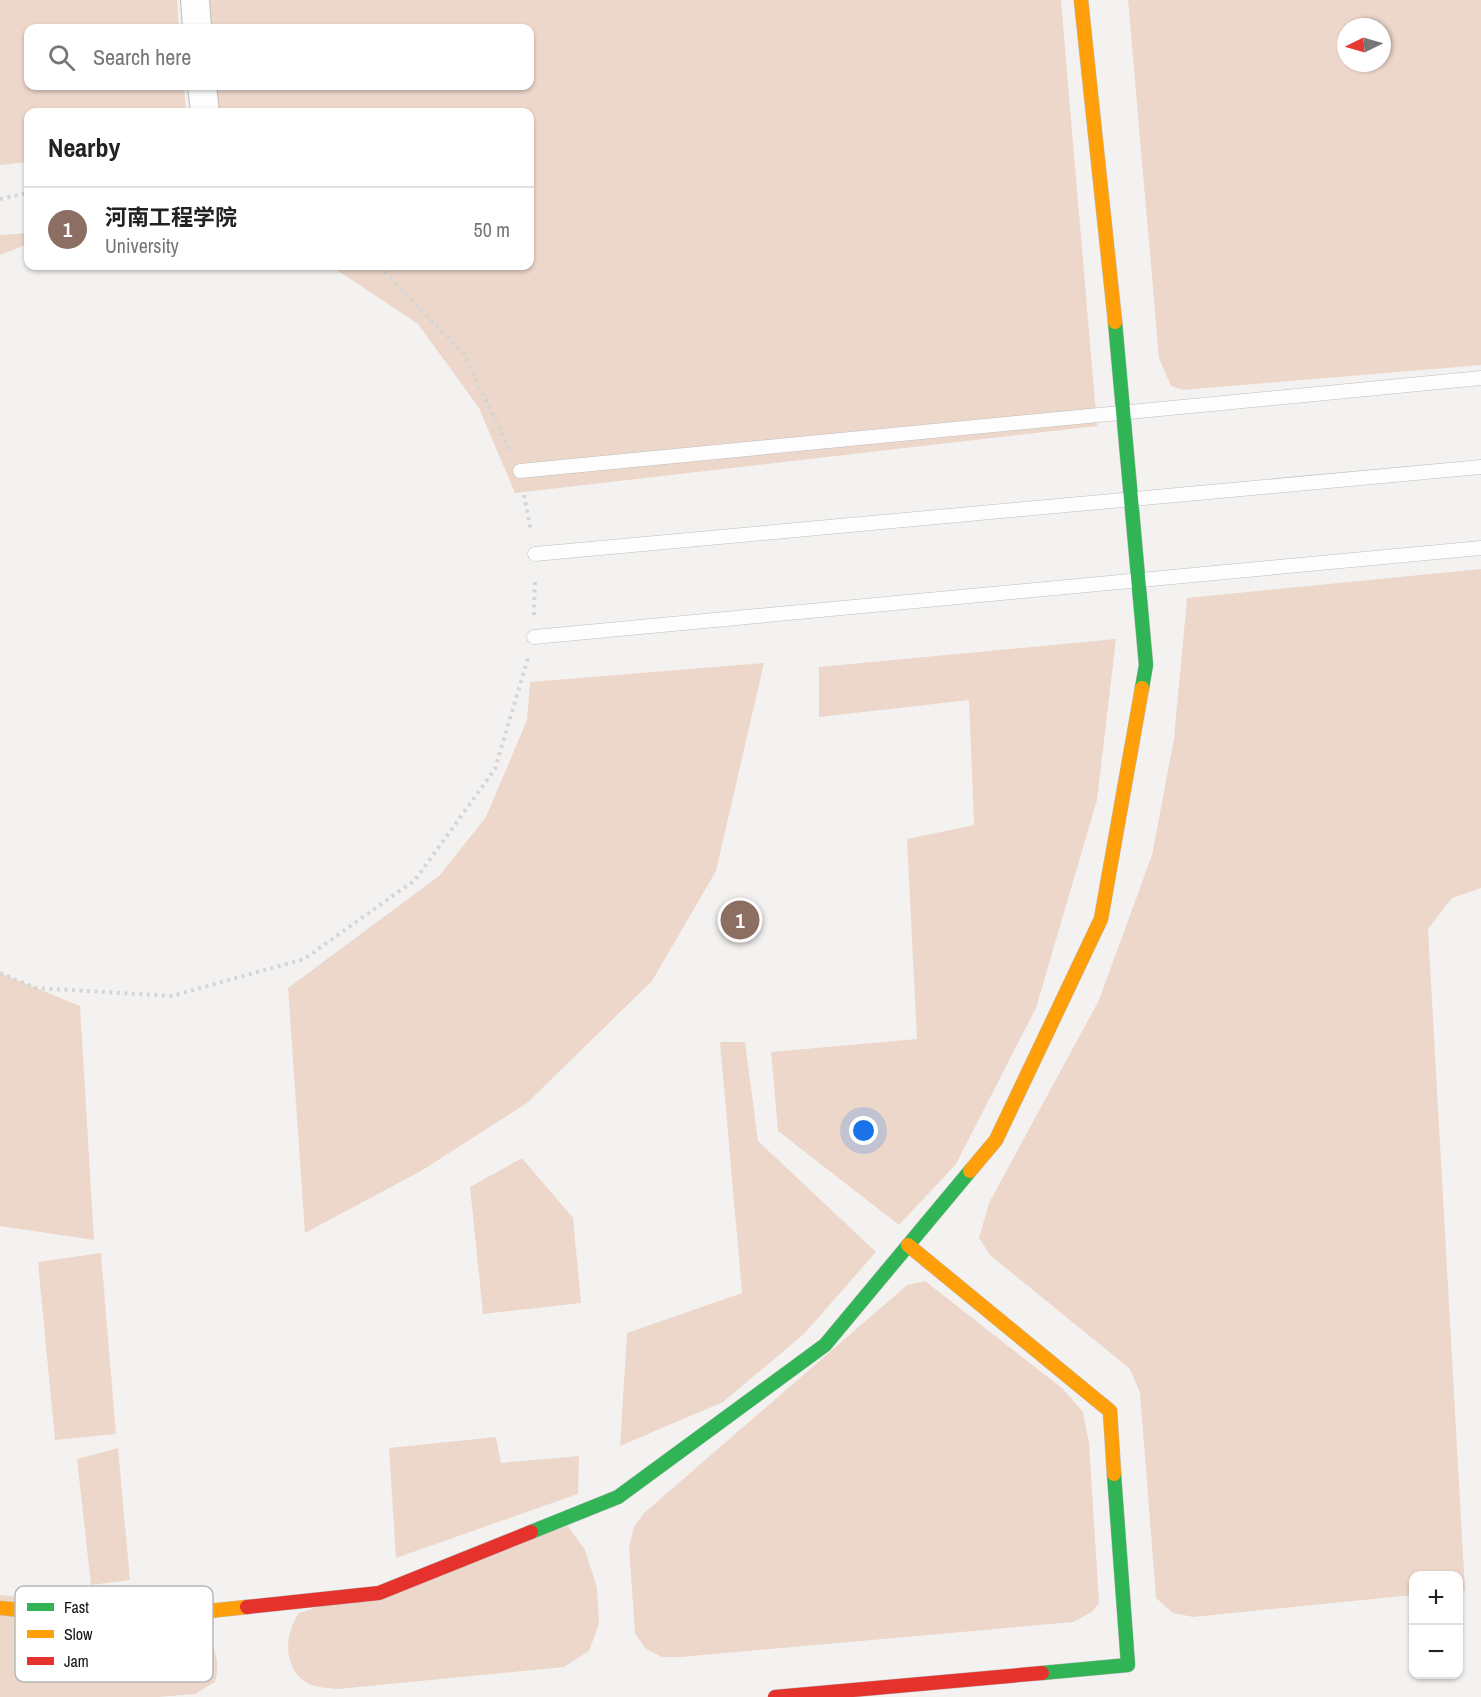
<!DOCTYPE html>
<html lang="en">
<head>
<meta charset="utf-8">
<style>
	body { margin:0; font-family:"Archivo Narrow","Noto Sans SC",sans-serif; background:#f2f2f2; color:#222 }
	.controls { position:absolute; right:18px; bottom:18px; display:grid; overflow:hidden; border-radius:12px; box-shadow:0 2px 4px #0004 }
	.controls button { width:54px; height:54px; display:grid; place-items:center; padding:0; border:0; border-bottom:2px solid #e0e0e0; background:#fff; color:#222; font:30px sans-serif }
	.compass { position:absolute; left:1337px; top:18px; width:54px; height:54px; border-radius:50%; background:#fff; box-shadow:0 2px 4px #0004; rotate:265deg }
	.you { position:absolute; left:864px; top:1131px; width:21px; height:21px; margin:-15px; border:4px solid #fff; border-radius:50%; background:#1a73e8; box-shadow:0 0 0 9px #1a73e833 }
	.badge { display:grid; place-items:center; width:39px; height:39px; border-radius:50%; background:#111827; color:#fff; font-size:20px; font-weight:700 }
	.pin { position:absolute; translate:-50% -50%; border:3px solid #fff; box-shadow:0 2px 6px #0006 }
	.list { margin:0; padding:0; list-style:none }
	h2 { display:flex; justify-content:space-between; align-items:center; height:78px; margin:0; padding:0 24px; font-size:26px }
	h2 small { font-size:20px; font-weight:400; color:#767676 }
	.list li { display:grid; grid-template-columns:39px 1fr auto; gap:18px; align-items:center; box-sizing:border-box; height:84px; padding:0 24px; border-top:2px solid #e0e0e0 }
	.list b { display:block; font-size:22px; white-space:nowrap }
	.list p { margin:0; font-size:20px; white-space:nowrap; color:#767676 }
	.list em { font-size:20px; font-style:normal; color:#767676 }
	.icon { flex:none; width:33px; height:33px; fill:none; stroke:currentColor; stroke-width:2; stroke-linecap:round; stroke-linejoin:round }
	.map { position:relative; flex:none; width:1481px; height:1697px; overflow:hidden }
	.search { position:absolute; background:#fff; box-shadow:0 2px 4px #0004; left:24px; top:24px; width:510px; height:66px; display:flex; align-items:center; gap:15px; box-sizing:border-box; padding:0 21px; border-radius:12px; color:#767676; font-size:22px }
	.panel { position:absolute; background:#fff; box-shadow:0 2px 4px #0004; left:24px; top:108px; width:510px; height:162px; border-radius:12px }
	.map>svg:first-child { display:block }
	.green { fill:#edd7cb; fill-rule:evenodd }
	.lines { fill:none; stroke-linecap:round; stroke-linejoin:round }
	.lane-casing { stroke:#bfbebc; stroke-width:15 }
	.street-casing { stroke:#bfbebc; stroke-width:30 }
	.fast-casing { stroke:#bfbebc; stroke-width:15 }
	.slow-casing { stroke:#bfbebc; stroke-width:15 }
	.jam-casing { stroke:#bfbebc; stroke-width:15 }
	.path { stroke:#d6d5d5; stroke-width:4; stroke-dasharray:3 4.5; stroke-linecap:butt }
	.lane { stroke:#fdfdfd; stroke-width:14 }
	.street { stroke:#fdfdfd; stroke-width:28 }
	.fast { stroke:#30b455; stroke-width:14 }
	.slow { stroke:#ff9f0a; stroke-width:14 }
	.jam { stroke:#e5322d; stroke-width:14 }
	.key { fill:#fff; stroke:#b8b8b8; stroke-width:1.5 }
	.key-label { font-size:16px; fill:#141312 }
</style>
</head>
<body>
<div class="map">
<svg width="1481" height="1697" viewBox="0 0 1481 1697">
	<rect width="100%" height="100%" fill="#f4f2f0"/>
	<g class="green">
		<path d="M 0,0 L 177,0 L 179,28 L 28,28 L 28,86 L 184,86 L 186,112 L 28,112 L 28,162 L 0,165 Z"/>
		<path d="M 195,0 L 1061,0 L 1097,426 L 515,493 L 479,408 L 418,324 L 331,266 L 530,266 L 530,112 L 205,112 L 202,86 L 530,86 L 530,28 L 198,28 Z"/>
		<path d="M 1128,0 L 1481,0 L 1481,365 L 1183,390 L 1171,386 L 1159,358 ZM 1346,27 L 1382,27 L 1382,63 L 1346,63 Z"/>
		<path d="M 28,233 L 28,244 L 0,255 L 0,235 Z"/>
		<path d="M 1481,569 L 1481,888 L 1452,898 L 1428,929 L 1465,1590 L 1459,1591 L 1458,1576 L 1414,1576 L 1413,1595 L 1193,1617 L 1173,1613 L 1156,1598 L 1140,1393 L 1130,1369 L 990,1255 L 979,1238 L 989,1203 L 1099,1000 L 1152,855 L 1174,739 L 1187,598 Z"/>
		<path d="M 1116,639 L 1097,800 L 1036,1008 L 956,1164 L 899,1225 L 778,1131 L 771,1052 L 917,1039 L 907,839 L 974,825 L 969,700 L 819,717 L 819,667 Z"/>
		<path d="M 764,663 L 716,871 L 652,981 L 527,1103 L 421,1171 L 305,1233 L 288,988 L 439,876 L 486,817 L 527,720 L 530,682 Z"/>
		<path d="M 0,973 L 80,1006 L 94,1240 L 0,1226 Z"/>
		<path d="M 720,1042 L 745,1042 L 758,1141 L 876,1252 L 804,1334 L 723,1402 L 620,1446 L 627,1333 L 742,1293 Z"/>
		<path d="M 522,1158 L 573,1218 L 581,1303 L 483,1314 L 470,1187 Z"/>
		<path d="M 101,1253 L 116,1434 L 55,1440 L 38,1262 Z"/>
		<path d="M 925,1281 L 1063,1389 L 1083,1412 L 1089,1443 L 1099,1603 L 1092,1612 L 1073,1622 L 681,1657 L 662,1657 L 645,1648 L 635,1633 L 629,1547 L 634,1527 L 644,1513 L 907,1285 Z"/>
		<path d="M 496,1437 L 501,1463 L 579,1456 L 578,1494 L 396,1558 L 389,1448 Z"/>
		<path d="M 118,1448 L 130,1580 L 91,1585 L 77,1459 Z"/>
		<path d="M 568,1526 L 585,1550 L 597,1587 L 599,1624 L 589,1651 L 564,1667 L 338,1689 C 330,1688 317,1688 309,1684 C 282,1670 284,1634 299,1613 Z"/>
		<path d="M 0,1595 L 189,1615 C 208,1635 223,1654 215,1682 L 195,1694 L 158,1697 L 0,1697 Z"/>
	</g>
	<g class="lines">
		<g class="lane-casing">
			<g id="lane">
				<path d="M 520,471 L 1481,378"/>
				<path d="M 535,554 L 1481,467"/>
				<path d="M 534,637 L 1481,548"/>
			</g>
		</g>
		<g class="street-casing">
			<g id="street">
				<path d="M 195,0 L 197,28"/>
				<path d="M 202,86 L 205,112"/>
			</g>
		</g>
		<g class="fast-casing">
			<g id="fast">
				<path d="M 1115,322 L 1146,665 L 1142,688"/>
				<path d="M 531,1532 L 618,1497 L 825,1345 L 970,1171"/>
				<path d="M 1042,1673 L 1128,1665 L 1114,1474"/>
			</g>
		</g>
		<g class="slow-casing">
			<g id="slow">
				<path d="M 1081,0 L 1115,322"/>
				<path d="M 970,1171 L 996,1140 L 1101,919 L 1142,688"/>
				<path d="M 908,1245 L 1110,1411 L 1114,1474"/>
				<path d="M 0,1608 L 123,1620 L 247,1607"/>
			</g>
		</g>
		<g class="jam-casing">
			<g id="jam">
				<path d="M 247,1607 L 379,1593 L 531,1532"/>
				<path d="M 775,1697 L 1042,1673"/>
			</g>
		</g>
		<g class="path">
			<path d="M 0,199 L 28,193"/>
			<path d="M 379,266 L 464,354 L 510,451"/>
			<path d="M 524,495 L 531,531"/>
			<path d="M 534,615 L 535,578"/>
			<path d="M 0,973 L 36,988 L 172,996 L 304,959 L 415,880 L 495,769 L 528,658"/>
		</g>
		<use href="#lane" class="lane"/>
		<use href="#street" class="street"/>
		<use href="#fast" class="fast"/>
		<use href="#slow" class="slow"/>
		<use href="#jam" class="jam"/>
	</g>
	<rect x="15" y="1586" width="198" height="96" rx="9" class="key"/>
	<rect x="27" y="1603" width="27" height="8" fill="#30b455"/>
	<rect x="27" y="1630" width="27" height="8" fill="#ff9f0a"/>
	<rect x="27" y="1657" width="27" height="8" fill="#e5322d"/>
	<g class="key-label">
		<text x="64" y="1613">Fast</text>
		<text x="64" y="1640">Slow</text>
		<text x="64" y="1667">Jam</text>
	</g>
</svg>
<div class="controls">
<button>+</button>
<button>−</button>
</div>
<svg class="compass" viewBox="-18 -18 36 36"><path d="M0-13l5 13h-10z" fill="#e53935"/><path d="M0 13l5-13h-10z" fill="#767676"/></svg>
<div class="you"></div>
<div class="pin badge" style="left:740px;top:920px;background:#8d6e63">1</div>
<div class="search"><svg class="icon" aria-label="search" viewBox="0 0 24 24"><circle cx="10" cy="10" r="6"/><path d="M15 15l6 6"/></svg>Search here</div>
<section class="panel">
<h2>Nearby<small></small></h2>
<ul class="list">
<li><span class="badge" style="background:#8d6e63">1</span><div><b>河南工程学院</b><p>University</p></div><em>50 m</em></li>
</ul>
</section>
</div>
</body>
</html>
